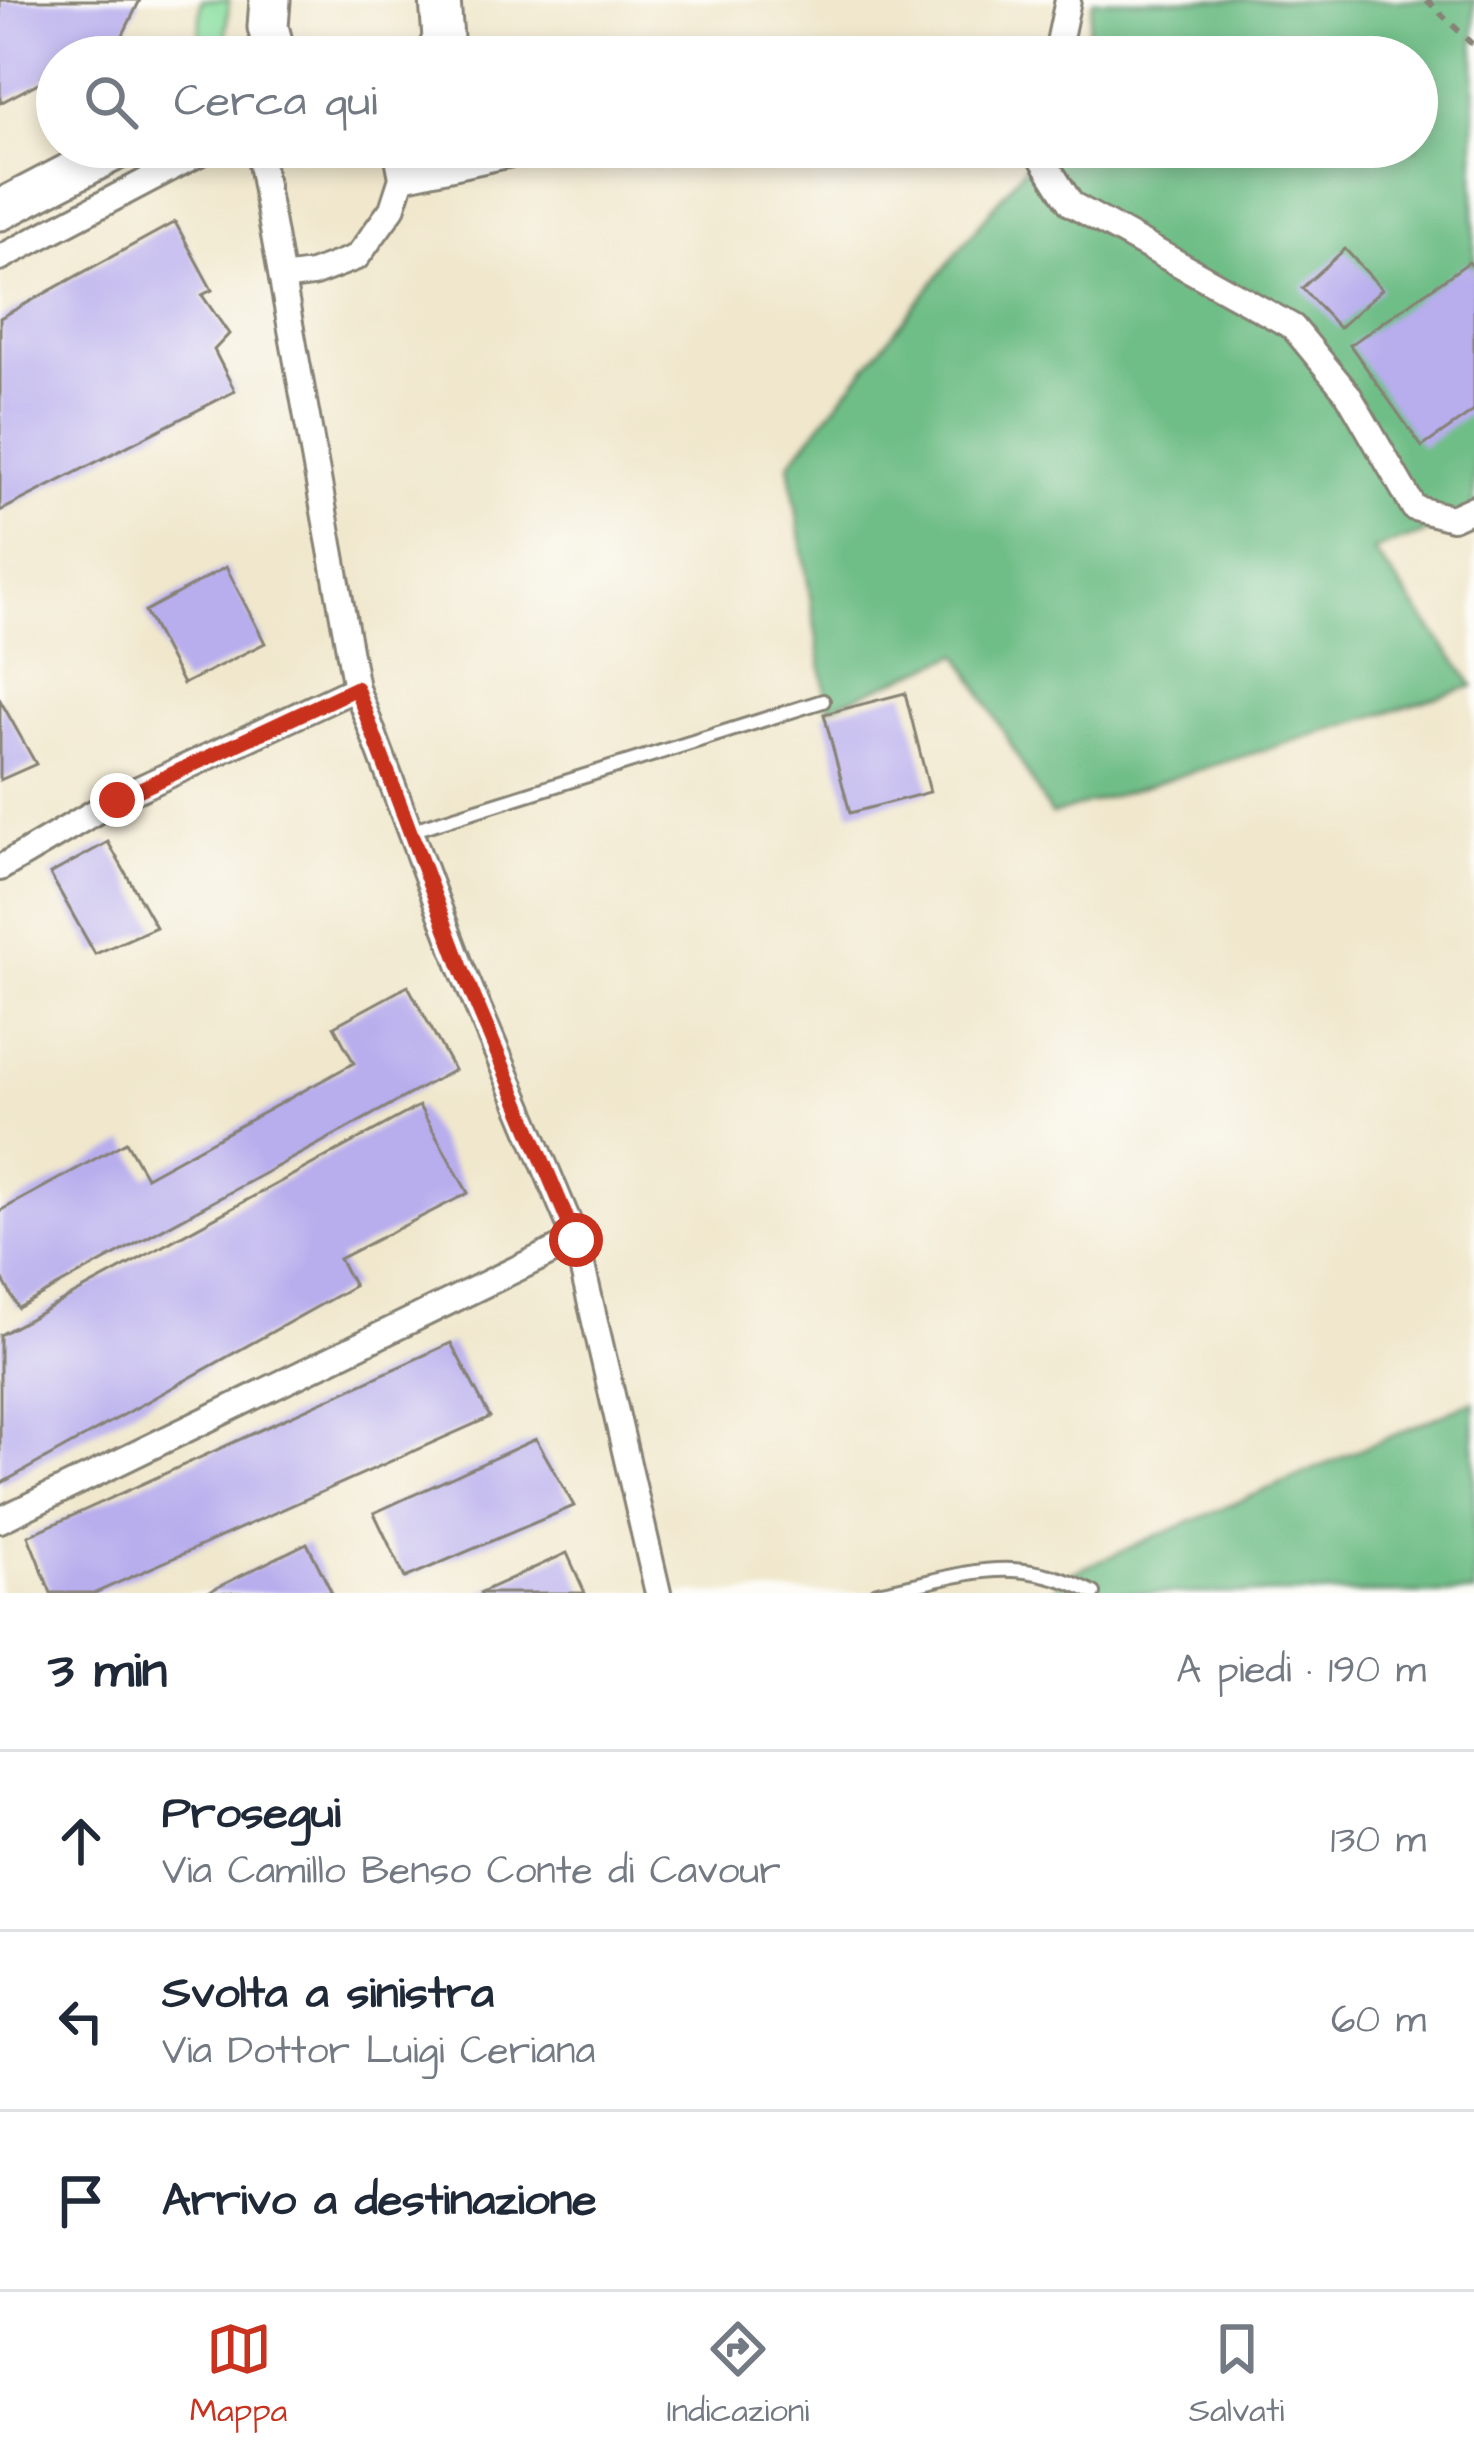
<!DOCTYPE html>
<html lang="it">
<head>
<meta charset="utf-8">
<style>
	body { margin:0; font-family:"Architects Daughter",sans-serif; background:#f2f2f3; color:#1f2937 }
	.stop { position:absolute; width:36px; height:36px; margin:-27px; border:9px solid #c8321e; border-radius:50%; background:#fff }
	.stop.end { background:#c8321e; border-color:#fff; box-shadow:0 3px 12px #0008 }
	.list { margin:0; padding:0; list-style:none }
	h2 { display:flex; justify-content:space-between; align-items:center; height:156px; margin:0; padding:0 48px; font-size:51px }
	h2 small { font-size:39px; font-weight:400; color:#747a83 }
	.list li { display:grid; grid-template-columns:78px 1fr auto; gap:36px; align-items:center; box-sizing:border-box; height:180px; padding:0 48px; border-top:3px solid #e0e1e3 }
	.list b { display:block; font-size:45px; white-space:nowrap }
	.list p { margin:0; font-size:39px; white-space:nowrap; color:#747a83 }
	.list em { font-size:39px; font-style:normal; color:#747a83 }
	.icon { flex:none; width:66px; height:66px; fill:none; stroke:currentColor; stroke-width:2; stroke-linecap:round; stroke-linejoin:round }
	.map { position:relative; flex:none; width:1474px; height:1593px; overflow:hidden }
	.search { position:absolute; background:#fff; box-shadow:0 6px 18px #0003; left:36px; right:36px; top:36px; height:132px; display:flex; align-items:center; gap:30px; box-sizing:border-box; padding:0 42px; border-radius:66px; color:#747a83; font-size:45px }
	.sheet { height:696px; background:#fff }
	nav { display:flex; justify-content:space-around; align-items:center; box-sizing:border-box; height:168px; border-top:3px solid #e0e1e3; background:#fff; font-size:33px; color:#747a83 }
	nav a { display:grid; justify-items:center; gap:6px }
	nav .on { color:#c8321e }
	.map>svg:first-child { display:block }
	.green { fill:#8bdfa1; stroke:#547e5e; stroke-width:3 }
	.forest { fill:#70be87; stroke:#466d52; stroke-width:3 }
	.building { fill:#b8aded }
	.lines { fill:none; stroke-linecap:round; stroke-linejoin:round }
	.lane-casing { stroke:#868274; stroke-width:18 }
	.street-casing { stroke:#868274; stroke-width:30 }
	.primary-casing { stroke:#868274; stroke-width:45 }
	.path { stroke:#868274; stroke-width:6; stroke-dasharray:9 9; stroke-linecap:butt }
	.lane { stroke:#fff; stroke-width:12 }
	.street { stroke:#fff; stroke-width:24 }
	.primary { stroke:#fff; stroke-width:39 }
	.route { stroke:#c8321e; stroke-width:15 }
</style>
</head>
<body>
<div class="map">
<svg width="1474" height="1593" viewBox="0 0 1474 1593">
	<rect width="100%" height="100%" fill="#fdfcf7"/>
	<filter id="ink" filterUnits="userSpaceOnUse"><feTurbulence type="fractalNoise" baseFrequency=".00833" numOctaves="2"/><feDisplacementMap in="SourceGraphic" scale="24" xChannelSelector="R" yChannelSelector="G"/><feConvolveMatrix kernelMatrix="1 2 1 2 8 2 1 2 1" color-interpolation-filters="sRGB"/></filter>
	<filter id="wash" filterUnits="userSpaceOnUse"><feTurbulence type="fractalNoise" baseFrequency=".004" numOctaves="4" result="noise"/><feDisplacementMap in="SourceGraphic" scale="48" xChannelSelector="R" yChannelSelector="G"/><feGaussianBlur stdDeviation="2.7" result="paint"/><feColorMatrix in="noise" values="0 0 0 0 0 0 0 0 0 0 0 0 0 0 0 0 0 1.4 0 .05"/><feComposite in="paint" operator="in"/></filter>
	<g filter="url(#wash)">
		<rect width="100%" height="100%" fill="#f0e7cc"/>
		<path class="green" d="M 201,0 L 229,0 L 225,46 L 203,57 L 164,57 L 199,40 Z"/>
		<g class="forest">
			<path d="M 1093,0 L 1474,0 L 1474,517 L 1373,550 L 1474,686 L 1051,815 L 959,654 L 828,708 L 789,464 L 1041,147 L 1417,147 L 1417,57 L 1084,57 Z"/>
			<path d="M 1474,1401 L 1474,1593 L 1049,1593 L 1071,1573 Z"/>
		</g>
		<g id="blocks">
			<g class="building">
				<path d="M 0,0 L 140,0 L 121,39 L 88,57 L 57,57 L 57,73 L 0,103 Z"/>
				<path d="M 175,222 L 212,290 L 202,295 L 229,334 L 214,350 L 235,391 L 0,511 L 0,318 Z"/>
				<path d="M 1345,249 L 1382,289 L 1339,328 L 1302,288 Z"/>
				<path d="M 1469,262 L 1474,269 L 1474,411 L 1422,447 L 1350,345 Z"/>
				<path d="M 226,567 L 265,643 L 183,684 L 145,611 Z"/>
				<path d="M 905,693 L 930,792 L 850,813 L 824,714 Z"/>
				<path d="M 0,700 L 36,764 L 0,780 Z"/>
				<path d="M 108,842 L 156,927 L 95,954 L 50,874 Z"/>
				<path d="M 408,986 L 454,1070 L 18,1308 L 0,1274 L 0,1211 L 126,1142 L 146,1177 L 354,1063 L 334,1026 Z"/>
				<path d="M 419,1106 L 468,1193 L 339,1259 L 354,1286 L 0,1484 L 0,1335 Z"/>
				<path d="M 451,1343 L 490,1417 L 95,1593 L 51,1593 L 28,1536 Z"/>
				<path d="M 536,1439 L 574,1506 L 405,1578 L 374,1513 Z"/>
				<path d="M 307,1543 L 332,1593 L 206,1593 Z"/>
				<path d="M 567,1553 L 585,1593 L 479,1593 Z"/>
			</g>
		</g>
	</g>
	<g filter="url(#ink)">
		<use href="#blocks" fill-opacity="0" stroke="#868274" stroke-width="3"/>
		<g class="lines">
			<g class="lane-casing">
				<g id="lane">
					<path d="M 410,831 L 823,701"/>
					<path d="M 877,1593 C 962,1577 1008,1550 1094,1593"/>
				</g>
			</g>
			<g class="street-casing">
				<g id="street">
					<path d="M 1056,57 L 1068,0"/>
					<path d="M 251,147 L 260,158 L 356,688 L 461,967 L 576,1240 L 658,1593"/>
					<path d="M 1035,147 L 1071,204 L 1293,327 L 1348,394 L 1414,508 L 1452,518 L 1474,508"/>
					<path d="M 402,178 L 543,147"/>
					<path d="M 0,258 L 211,147"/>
					<path d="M 282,278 L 312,274 L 357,257 L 392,209 L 402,178 L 396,147"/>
					<path d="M 0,868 L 117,799 L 356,688"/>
					<path d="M 0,1520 L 576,1240"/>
				</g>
			</g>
			<g class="primary-casing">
				<g id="primary">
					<path d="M 270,0 L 268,27 L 276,57"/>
					<path d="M 436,57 L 443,38 L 440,0"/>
					<path d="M 0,210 L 121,147"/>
				</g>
			</g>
			<path class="path" d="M 1427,0 L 1474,46"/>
			<use href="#lane" class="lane"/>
			<use href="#street" class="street"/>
			<use href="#primary" class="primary"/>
		</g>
	</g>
	<g class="lines" filter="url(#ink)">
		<path class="route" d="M 117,800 L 356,688 L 461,967 L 576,1240"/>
	</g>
</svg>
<div class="stop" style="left:576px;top:1240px"></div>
<div class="stop end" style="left:117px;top:800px"></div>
<div class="search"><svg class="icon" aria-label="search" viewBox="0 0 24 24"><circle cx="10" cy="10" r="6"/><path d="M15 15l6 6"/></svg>Cerca qui</div>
</div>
<section class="sheet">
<h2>3 min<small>A piedi · 190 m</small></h2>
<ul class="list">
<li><svg class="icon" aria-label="ahead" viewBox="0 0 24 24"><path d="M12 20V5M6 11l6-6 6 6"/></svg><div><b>Prosegui</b><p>Via Camillo Benso Conte di Cavour</p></div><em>130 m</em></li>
<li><svg class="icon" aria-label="left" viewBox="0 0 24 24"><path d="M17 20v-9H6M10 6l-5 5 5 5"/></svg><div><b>Svolta a sinistra</b><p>Via Dottor Luigi Ceriana</p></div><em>60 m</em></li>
<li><svg class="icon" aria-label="arrive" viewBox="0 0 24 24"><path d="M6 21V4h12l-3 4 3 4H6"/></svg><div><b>Arrivo a destinazione</b></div></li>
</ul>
</section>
<nav>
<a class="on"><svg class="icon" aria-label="map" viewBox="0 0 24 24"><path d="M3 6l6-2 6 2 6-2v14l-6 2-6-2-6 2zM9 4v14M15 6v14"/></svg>Mappa</a>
<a><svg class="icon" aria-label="directions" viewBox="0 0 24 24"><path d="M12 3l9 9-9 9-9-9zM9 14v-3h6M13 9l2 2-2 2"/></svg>Indicazioni</a>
<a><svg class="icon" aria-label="saved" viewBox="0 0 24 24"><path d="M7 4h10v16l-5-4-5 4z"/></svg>Salvati</a>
</nav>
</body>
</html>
